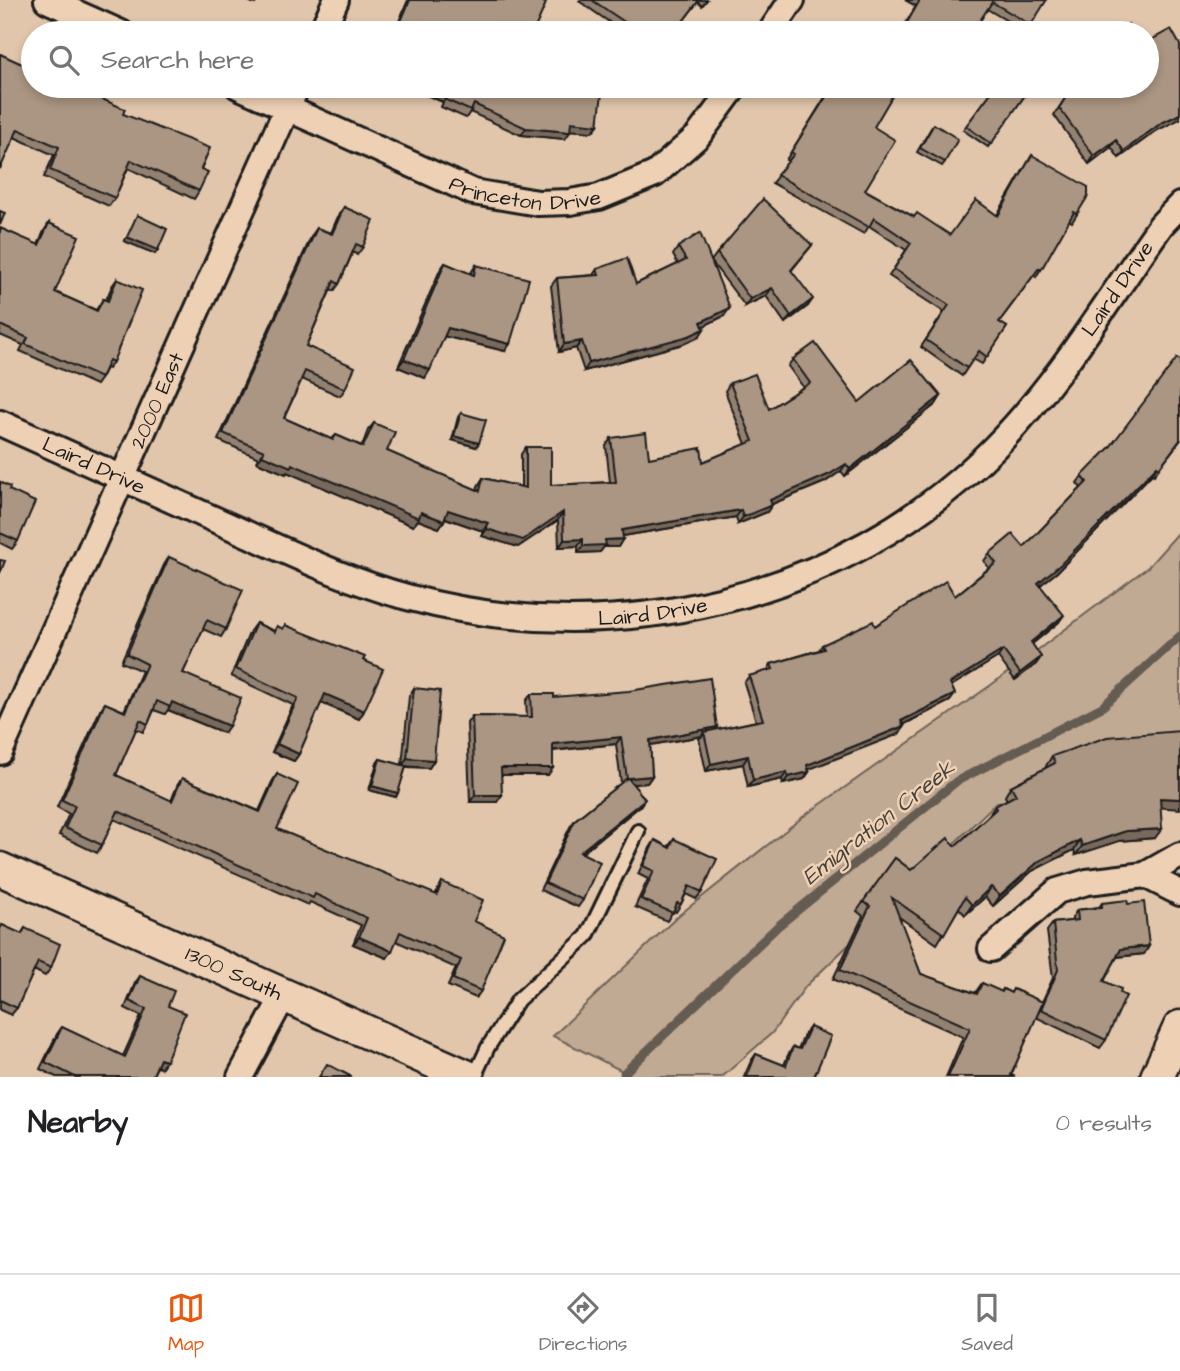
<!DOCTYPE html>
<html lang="en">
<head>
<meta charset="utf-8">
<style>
	body { margin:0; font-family:"Architects Daughter",sans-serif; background:#f6f6f6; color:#202124 }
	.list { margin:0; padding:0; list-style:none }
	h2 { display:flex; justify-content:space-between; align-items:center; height:91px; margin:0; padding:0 28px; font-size:30px }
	h2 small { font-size:23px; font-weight:400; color:#757577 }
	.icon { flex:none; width:38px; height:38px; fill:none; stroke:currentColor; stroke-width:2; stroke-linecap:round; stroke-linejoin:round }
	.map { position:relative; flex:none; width:1180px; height:1077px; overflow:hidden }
	.search { position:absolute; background:#fff; box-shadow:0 4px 10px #0003; left:21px; right:21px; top:21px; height:77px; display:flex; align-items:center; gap:18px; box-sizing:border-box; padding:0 24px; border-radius:38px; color:#757577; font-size:26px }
	.sheet { height:196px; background:#fff }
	nav { display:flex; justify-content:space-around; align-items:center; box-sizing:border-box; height:98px; border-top:2px solid #e0e0e0; background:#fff; font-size:19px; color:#757577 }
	nav a { display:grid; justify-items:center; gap:4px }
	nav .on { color:#ea580c }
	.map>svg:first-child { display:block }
	.green { fill:#c1aa94; stroke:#6e6358; stroke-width:2 }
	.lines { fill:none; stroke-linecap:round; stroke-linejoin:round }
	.stream { stroke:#655b51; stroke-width:9 }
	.service-casing { stroke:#1c1c1c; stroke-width:18 }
	.minor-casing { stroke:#1c1c1c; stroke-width:30 }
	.tertiary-casing { stroke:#1c1c1c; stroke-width:37 }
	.service { stroke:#eed1b5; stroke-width:12 }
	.minor { stroke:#eed1b5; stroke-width:24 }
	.tertiary { stroke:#eed1b5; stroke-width:32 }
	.wall { fill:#938171; stroke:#1c1c1c; stroke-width:2 }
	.shaded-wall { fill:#78695c; stroke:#1c1c1c; stroke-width:2 }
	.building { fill:#ab9683; stroke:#1c1c1c; stroke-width:2 }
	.labels { text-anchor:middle; stroke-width:5; stroke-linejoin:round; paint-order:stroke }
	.street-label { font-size:21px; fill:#1c1c1c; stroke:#eed1b5 }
	.water-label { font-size:23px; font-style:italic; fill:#46413b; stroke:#eed1b5 }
</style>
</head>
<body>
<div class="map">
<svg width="1180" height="1077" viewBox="0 0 1180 1077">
	<rect width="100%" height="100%" fill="#e1c6ac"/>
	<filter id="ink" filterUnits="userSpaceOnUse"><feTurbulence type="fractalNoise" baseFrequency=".0143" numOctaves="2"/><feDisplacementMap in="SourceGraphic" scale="14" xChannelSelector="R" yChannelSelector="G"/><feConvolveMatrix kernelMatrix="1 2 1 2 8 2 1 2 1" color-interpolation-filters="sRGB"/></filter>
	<g filter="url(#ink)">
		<path class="green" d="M 1180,531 L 1180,764 L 1103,793 L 997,802 L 806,986 L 772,1033 L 722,1077 L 634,1077 L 553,1036 L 678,916 L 804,816 L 991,685 L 1148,567 Z"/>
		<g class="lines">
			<path class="stream" d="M 624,1073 L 778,926 L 957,781 L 1102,707 L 1180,636"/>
			<g class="service-casing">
				<path id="service" d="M 474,1077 L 488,1047 L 518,1000 L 587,936 L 638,831"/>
			</g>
			<g class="minor-casing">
				<g id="minor">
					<path d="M 47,0 L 121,33"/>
					<path d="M 321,33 L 336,0"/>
					<path d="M 770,33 L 792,0"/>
					<path id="s1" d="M 238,86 L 473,192 L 538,203 L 570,202 L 599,197 L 655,174 L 698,136 L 735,86"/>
					<path id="s2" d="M 0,423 C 79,458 157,494 236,529 C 292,554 348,581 407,597 C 611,653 843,601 994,448 C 1060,381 1107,301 1161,225 L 1180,205"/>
					<path id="s3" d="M 0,752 L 297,86"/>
					<path d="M 1145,875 L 1180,893"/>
					<path d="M 991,949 L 1057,891 L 1087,882 L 1145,875 L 1180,855"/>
					<path d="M 240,1077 L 284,995"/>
				</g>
			</g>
			<g class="tertiary-casing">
				<g id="tertiary">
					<path id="s4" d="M 0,869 L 468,1077"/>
					<path d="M 1157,1077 L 1180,1027"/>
				</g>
			</g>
			<use href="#service" class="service"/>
			<use href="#minor" class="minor"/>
			<use href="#tertiary" class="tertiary"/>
		</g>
		<g class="wall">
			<path d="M 408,0 L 538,0 L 533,33 L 394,33 Z"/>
			<path d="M 580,0 L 707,0 L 702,6 L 698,2 L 674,33 L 625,33 L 579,1 Z"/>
			<path d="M 905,0 L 1045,0 L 1026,32 L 987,9 L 973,33 L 900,33 L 916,6 Z"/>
			<path d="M 0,54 L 123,114 L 201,169 L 199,191 L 194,199 L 128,168 L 115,198 L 109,206 L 44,177 L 54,155 L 14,137 Z"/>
			<path d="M 405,86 L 613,86 L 601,91 L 598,125 L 592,132 L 571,130 L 565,139 L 521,135 L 470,112 L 466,118 L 441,107 L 443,102 Z"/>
			<path d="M 832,86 L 874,127 L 865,190 L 914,217 L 950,235 L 997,215 L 1032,155 L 1077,214 L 1072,222 L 1069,220 L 1036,277 L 1034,275 L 999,322 L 1007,327 L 982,364 L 973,359 L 962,376 L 921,347 L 944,312 L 889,276 L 906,250 L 869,226 L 864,234 L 772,183 L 789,161 L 786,160 Z"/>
			<path d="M 996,86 L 1030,88 L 988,147 L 963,130 Z"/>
			<path d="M 1066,97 L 1156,131 L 1119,158 L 1111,147 L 1089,164 L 1054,115 Z"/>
			<path d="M 931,128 L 945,162 L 942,166 L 917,152 Z"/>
			<path d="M 344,207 L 363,247 L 357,255 L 353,252 L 339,284 L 334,291 L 331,289 L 306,346 L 345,389 L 340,396 L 302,379 L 284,418 L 332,439 L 336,435 L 362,446 L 368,430 L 374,423 L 387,451 L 477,490 L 478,486 L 483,478 L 521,487 L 521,454 L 526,447 L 551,485 L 610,482 L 606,446 L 611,438 L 649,458 L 703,462 L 746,444 L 725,391 L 730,383 L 769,409 L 803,387 L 788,366 L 793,359 L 859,402 L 941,396 L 936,404 L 845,476 L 841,471 L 825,482 L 772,504 L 767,512 L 738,524 L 736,517 L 623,536 L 618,547 L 604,547 L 600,552 L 578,553 L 578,546 L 559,547 L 558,520 L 518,547 L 482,536 L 483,531 L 445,518 L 439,528 L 418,520 L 413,526 L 287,472 L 286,474 L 257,462 L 259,458 L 218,440 L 312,235 L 317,228 L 331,233 L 339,214 Z"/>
			<path d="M 49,223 L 55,292 L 96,310 L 103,299 L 106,300 L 112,286 L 117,279 L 113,362 L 108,369 L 106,368 L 101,378 L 96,385 L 20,351 L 23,345 L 0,335 L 0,228 L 38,245 L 44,231 Z"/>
			<path d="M 812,245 L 791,271 L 808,306 L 785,323 L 766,296 L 745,306 L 711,261 L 717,253 Z"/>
			<path d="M 678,247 L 724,316 L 703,326 L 699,337 L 683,344 L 584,371 L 576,348 L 559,352 L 551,286 L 557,278 L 593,275 L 597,269 L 636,284 L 678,264 L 673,255 Z"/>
			<path d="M 445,263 L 470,274 L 476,265 L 505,351 L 444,336 L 425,378 L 398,367 L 440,270 Z"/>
			<path d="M 461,413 L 476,447 L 452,440 L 458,417 Z"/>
			<path d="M 1180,441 L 1154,475 L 1152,474 L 1057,572 L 1040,585 L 1059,622 L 1032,644 L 1041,657 L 1036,664 L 1015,680 L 998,657 L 951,686 L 955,694 L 950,701 L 903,725 L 904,726 L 899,734 L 808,769 L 809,772 L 804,779 L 783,784 L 782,779 L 748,787 L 743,764 L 706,771 L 699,739 L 702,736 L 650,745 L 652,776 L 647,783 L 633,784 L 640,806 L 582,853 L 583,900 L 578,907 L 540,890 L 570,827 L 575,820 L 621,783 L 616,744 L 553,751 L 548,775 L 501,775 L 497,802 L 470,802 L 467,723 L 472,716 L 527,717 L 526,701 L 531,694 L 554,697 L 715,730 L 756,721 L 744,683 L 749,676 L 767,671 L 771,664 L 819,650 L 822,645 L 955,596 L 989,568 L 984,561 L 989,554 L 1024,547 L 1081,488 L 1077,483 L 1082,476 Z"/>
			<path d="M 0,482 L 9,490 L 18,541 L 12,549 L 0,543 Z"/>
			<path d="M 169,557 L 226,629 L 221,637 L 203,629 L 183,673 L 224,733 L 168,710 L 165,714 L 154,710 L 148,724 L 143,732 L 136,729 L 116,775 L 171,801 L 177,786 L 182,778 L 259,811 L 272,782 L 277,774 L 277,829 L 435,895 L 442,882 L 474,921 L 481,991 L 476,998 L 448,986 L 456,968 L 396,941 L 387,958 L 353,944 L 361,925 L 310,902 L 308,905 L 114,819 L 102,845 L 97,853 L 59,835 L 69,814 L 57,807 L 100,710 L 105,703 L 124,711 L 142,671 L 121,662 L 164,565 Z"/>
			<path d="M 256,623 L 274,631 L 277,626 L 282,629 L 285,625 L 363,660 L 364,711 L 359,719 L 321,703 L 299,754 L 294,761 L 272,752 L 293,705 L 231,676 L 250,631 Z"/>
			<path d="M 414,688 L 434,760 L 429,768 L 406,767 L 396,797 L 369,790 L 377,763 L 380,759 L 402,765 L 409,696 Z"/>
			<path d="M 1052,756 L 1160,808 L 1155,838 L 1119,841 L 1076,855 L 1074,850 L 1032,871 L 993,906 L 985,897 L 965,915 L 959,908 L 937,944 L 899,917 L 921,974 L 975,993 L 982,983 L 1001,992 L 1003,989 L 1011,993 L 1013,989 L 1042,1002 L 1053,978 L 1047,931 L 1053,923 L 1072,921 L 1072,918 L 1077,910 L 1099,907 L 1102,903 L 1128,904 L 1149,946 L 1144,954 L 1117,957 L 1104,981 L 1106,1040 L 1100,1048 L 1036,1017 L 1011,1075 L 1015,1077 L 946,1077 L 963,1037 L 833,979 L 863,916 L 857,911 L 895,858 L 911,870 L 955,846 L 988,816 L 995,806 L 1007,800 L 1005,796 L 1011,786 L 1046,768 L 1046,766 Z"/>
			<path d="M 674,839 L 702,892 L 696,899 L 686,894 L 681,904 L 676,912 L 673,911 L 667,921 L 635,907 L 648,879 L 638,874 L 650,848 L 655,840 L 668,847 Z"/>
			<path d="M 2,925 L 21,934 L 25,928 L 51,968 L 45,976 L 34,970 L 17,1008 L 11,1015 L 0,1010 L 0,928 Z"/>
			<path d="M 140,976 L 168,1006 L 166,1061 L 161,1068 L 157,1067 L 152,1077 L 56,1077 L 40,1069 L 57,1034 L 62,1027 L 123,1056 L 141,1016 L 125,1008 L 135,983 Z"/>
			<path d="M 810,1027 L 814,1077 L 744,1077 L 751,1061 L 756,1054 L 784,1065 L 788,1055 L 793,1047 L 798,1049 L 804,1035 Z"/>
		</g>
		<g class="shaded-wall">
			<path d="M 245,0 L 258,0 L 255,4 Z"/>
			<path d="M 405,86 L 427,86 L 448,95 L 443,102 Z"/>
			<path d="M 603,86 L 613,86 L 597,93 Z"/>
			<path d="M 1180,114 L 1180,119 L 1156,131 L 1119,158 L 1124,151 L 1161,123 Z"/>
			<path d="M 571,122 L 598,125 L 592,132 L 566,130 Z"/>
			<path d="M 526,128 L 570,132 L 565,139 L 521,135 Z"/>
			<path d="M 1116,140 L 1111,147 L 1089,164 L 1094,156 Z"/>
			<path d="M 127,237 L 158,250 L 155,254 L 124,241 Z"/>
			<path d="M 772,288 L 766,296 L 745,306 L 750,299 Z"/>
			<path d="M 813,299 L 808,306 L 785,323 L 791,316 Z"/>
			<path d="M 730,308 L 724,316 L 696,330 L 701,322 Z"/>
			<path d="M 448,328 L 510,344 L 505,351 L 443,336 Z"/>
			<path d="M 704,329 L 699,337 L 683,344 L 584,371 L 589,363 Z"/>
			<path d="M 582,341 L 576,348 L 559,352 L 564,344 Z"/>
			<path d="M 404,359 L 430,370 L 425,378 L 398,367 Z"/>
			<path d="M 941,396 L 936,404 L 845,476 L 850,469 Z"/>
			<path d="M 454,436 L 479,443 L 476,447 L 452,440 Z"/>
			<path d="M 262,455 L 292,464 L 444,521 L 439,528 L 418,520 L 413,526 L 287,472 L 286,474 L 257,462 Z"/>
			<path d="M 846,464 L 841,471 L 825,482 L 765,507 L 770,500 Z"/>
			<path d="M 1157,466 L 1152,474 L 1057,572 L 1033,591 L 1038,583 Z"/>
			<path d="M 772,505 L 767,512 L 738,524 L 743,517 Z"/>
			<path d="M 448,510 L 488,523 L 483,531 L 443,517 Z"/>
			<path d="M 741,510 L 736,517 L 617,537 L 622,530 Z"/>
			<path d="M 563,512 L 558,520 L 518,547 L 482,536 L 487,529 Z"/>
			<path d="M 583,539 L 578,546 L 559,547 L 564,540 Z"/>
			<path d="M 623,539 L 618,547 L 604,547 L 600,552 L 578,553 L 583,546 L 605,540 Z"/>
			<path d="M 1064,615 L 1059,622 L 1026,649 L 1031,642 Z"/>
			<path d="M 1003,650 L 998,657 L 945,690 L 950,683 Z"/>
			<path d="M 1041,657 L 1036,664 L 1015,680 L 1020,673 Z"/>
			<path d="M 325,694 L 364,711 L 359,719 L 320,702 Z"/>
			<path d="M 955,694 L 950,701 L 896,728 L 901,721 Z"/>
			<path d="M 172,702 L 229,726 L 224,733 L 168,710 Z"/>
			<path d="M 904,726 L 899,734 L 802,772 L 807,765 Z"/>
			<path d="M 717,727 L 713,734 L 704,732 L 702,736 L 645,746 L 650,740 Z"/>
			<path d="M 621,737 L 616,744 L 548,751 L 553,744 Z"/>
			<path d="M 277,744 L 299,754 L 294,761 L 272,752 Z"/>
			<path d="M 748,756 L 743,764 L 706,771 L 711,764 Z"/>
			<path d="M 407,758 L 434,760 L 429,768 L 402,766 Z"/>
			<path d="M 501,768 L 553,768 L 548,775 L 496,775 Z"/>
			<path d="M 787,772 L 782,779 L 748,787 L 753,780 Z"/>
			<path d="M 809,772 L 804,779 L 783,784 L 788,777 Z"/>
			<path d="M 652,776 L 647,783 L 623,785 L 628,778 Z"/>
			<path d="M 372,786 L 398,793 L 396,797 L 369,790 Z"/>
			<path d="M 475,795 L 502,795 L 497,802 L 470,802 Z"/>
			<path d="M 1160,798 L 1180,799 L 1180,809 L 1153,807 Z"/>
			<path d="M 645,799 L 640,806 L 575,859 L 580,852 Z"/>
			<path d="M 1162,829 L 1155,838 L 1119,841 L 1076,855 L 1082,846 L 1126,831 Z"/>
			<path d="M 1080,840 L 1074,850 L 1032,871 L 993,906 L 1000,896 L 1039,861 Z"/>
			<path d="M 991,887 L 985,897 L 965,915 L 972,905 Z"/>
			<path d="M 359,937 L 392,951 L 387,958 L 353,944 Z"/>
			<path d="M 1149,946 L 1144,954 L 1115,957 L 1121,949 Z"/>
			<path d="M 160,1059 L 166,1061 L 161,1068 L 155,1066 Z"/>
		</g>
		<g class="building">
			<path d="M 410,0 L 538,0 L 546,3 L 533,33 L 396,33 Z"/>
			<path d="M 592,0 L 699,0 L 674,33 L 626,33 L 635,29 Z"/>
			<path d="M 920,0 L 1045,0 L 1046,1 L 1031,25 L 992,2 L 972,33 L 901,33 Z"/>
			<path d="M 1128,24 L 1134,33 L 1114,33 Z"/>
			<path d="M 869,27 L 880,33 L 866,33 Z"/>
			<path d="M 1171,29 L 1180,45 L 1180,114 L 1161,123 L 1124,151 L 1116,140 L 1094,156 L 1059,108 L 1066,97 L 1080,86 L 1147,86 L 1147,42 Z"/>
			<path d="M 0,54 L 33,69 L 33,86 L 72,86 L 125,109 L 123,114 L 210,148 L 201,169 L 208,172 L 199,191 L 131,160 L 115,198 L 50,170 L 59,147 L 18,129 L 0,169 Z"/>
			<path d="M 427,86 L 603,86 L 598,125 L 571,122 L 570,132 L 526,128 L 474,104 L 471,111 L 446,100 L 448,95 Z"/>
			<path d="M 833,86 L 898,86 L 874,127 L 895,140 L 865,190 L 914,217 L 917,213 L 950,235 L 976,200 L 998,216 L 1032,155 L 1088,187 L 1088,196 L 1077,214 L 1074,212 L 1041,270 L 1039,268 L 999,322 L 1007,327 L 987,357 L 979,351 L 967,368 L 926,340 L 949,305 L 894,269 L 911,243 L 874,218 L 869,227 L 777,175 L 794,154 L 791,152 Z"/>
			<path d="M 996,86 L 1027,86 L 1030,88 L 991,144 L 966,126 Z"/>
			<path d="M 934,124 L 958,139 L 945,162 L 920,148 Z"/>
			<path d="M 763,199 L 812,245 L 791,270 L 813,299 L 791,316 L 772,288 L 750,299 L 717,253 Z"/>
			<path d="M 344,207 L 374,220 L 363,247 L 356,244 L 339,284 L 334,281 L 306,346 L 355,367 L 345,389 L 305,371 L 284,418 L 333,440 L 336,435 L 363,447 L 374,423 L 395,432 L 387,451 L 480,491 L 483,478 L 526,488 L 526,447 L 551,447 L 551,485 L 616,482 L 611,438 L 646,433 L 649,458 L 701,448 L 703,462 L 753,441 L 730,383 L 755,374 L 769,409 L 810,383 L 793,359 L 815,343 L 859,402 L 911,360 L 941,396 L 850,469 L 846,464 L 830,474 L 770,500 L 772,505 L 743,517 L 741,510 L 622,530 L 623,539 L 605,540 L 606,545 L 583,546 L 583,539 L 564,540 L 563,512 L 523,540 L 487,529 L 488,523 L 448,510 L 444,521 L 421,512 L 419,518 L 292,464 L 291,467 L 262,455 L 264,451 L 223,433 L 317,228 L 332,234 Z"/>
			<path d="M 0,211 L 5,213 L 0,225 Z"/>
			<path d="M 137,215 L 167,229 L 158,250 L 127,237 Z"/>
			<path d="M 49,223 L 79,236 L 55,292 L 97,311 L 103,299 L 108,301 L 117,279 L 142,290 L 113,362 L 109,360 L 101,378 L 25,344 L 28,338 L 0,325 L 0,228 L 39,245 Z"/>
			<path d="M 700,233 L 730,308 L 701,322 L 704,329 L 689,336 L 589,363 L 582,341 L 564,344 L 557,278 L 599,275 L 597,269 L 627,258 L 636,284 L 686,260 L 678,247 Z"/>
			<path d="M 445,263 L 474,275 L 476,265 L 529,279 L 510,344 L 448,328 L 430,370 L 404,359 Z"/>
			<path d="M 1177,358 L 1180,360 L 1180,440 L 1159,468 L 1157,466 L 1061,564 L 1038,583 L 1064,615 L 1031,642 L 1041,657 L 1020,673 L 1003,650 L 950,683 L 955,694 L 901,721 L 904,726 L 807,765 L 809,772 L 788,777 L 787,772 L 753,780 L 748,756 L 711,764 L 704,732 L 763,720 L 749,676 L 773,669 L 771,664 L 824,649 L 822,645 L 873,621 L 875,626 L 946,581 L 955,596 L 996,563 L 989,554 L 1013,534 L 1024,547 L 1087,482 L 1082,476 L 1110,447 Z"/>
			<path d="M 461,413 L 486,420 L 479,443 L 454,436 Z"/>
			<path d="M 0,482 L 10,487 L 9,490 L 35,502 L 18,541 L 0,533 Z"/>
			<path d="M 169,557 L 243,590 L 226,629 L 207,620 L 183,673 L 241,698 L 229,726 L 172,702 L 170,707 L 157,701 L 148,724 L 140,720 L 116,775 L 172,801 L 182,778 L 260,812 L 277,774 L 298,784 L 277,829 L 437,895 L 442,882 L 483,900 L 474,921 L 504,935 L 481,991 L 453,979 L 461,960 L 400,932 L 392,951 L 359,937 L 367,918 L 315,894 L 313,898 L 118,811 L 102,845 L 65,828 L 75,806 L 62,800 L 105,703 L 125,712 L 147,664 L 127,654 Z"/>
			<path d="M 0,560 L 5,561 L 0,573 Z"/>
			<path d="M 256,623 L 275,632 L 277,626 L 283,629 L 285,625 L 365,657 L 363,660 L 383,669 L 364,711 L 325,694 L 299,754 L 277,744 L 298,698 L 236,669 Z"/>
			<path d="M 710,678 L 717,727 L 650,740 L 652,776 L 628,778 L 645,799 L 580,852 L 600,862 L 583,900 L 545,883 L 575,820 L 627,778 L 621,737 L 553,744 L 553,768 L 501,768 L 502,795 L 475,795 L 472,716 L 532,717 L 531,694 L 554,694 L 554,697 L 629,691 Z"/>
			<path d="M 414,688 L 440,691 L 434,760 L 407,758 Z"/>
			<path d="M 1180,731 L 1180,799 L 1160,798 L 1162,829 L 1126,831 L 1082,846 L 1080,840 L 1039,861 L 1000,896 L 991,887 L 972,905 L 965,897 L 944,934 L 892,898 L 921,974 L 977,994 L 982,983 L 1002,992 L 1003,989 L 1011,993 L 1013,989 L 1043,1002 L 1011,1075 L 1015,1077 L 948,1077 L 970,1028 L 840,970 L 870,906 L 863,902 L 895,858 L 911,870 L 948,838 L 955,846 L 996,809 L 995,806 L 1016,795 L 1011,786 L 1055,763 L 1052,756 L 1107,737 Z"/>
			<path d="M 380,759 L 406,766 L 398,793 L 372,786 Z"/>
			<path d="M 674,839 L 717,859 L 702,892 L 689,886 L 681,904 L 677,903 L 673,913 L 641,899 L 654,871 L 643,866 L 655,840 L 670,848 Z"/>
			<path d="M 1127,900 L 1128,904 L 1144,902 L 1149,946 L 1121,949 L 1104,981 L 1121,989 L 1120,993 L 1126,996 L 1106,1040 L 1041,1009 L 1058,970 L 1053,923 L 1078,920 L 1077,910 L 1102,907 L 1102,903 Z"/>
			<path d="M 2,925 L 22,934 L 25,928 L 60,944 L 51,968 L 38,962 L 17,1008 L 0,1000 L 0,929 Z"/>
			<path d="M 140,976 L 174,991 L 168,1006 L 185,1013 L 166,1061 L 160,1059 L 152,1077 L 75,1077 L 45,1062 L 62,1027 L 125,1057 L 146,1009 L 129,1001 Z"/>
			<path d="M 810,1027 L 831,1036 L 814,1077 L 747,1077 L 756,1054 L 786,1066 L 793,1047 L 800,1049 Z"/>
			<path d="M 327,1064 L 352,1077 L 319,1077 Z"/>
		</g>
	</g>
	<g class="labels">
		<g class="street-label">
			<text dy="7" stroke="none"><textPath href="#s1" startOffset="310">Princeton Drive</textPath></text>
			<text dy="7" stroke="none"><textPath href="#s2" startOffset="1279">Laird Drive</textPath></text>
			<text dy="7" stroke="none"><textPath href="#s3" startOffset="385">2000 East</textPath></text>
			<text dy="7" stroke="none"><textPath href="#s2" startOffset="103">Laird Drive</textPath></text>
			<text dy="7" stroke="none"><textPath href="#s2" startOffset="691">Laird Drive</textPath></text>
			<text dy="7" stroke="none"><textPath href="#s4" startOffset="256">1300 South</textPath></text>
		</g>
		<g class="water-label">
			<text transform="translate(878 822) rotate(-38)" y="8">Emigration Creek</text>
		</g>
	</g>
</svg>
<div class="search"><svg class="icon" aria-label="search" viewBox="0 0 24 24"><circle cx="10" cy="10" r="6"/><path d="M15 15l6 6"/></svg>Search here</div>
</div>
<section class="sheet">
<h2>Nearby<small>0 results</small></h2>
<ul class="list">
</ul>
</section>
<nav>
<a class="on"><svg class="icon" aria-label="map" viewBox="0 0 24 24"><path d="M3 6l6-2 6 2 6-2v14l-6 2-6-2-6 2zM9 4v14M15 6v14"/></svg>Map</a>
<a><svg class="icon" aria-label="directions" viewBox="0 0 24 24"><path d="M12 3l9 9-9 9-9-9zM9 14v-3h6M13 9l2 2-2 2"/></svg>Directions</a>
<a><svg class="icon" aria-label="saved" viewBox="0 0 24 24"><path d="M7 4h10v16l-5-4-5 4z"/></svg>Saved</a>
</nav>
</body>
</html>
